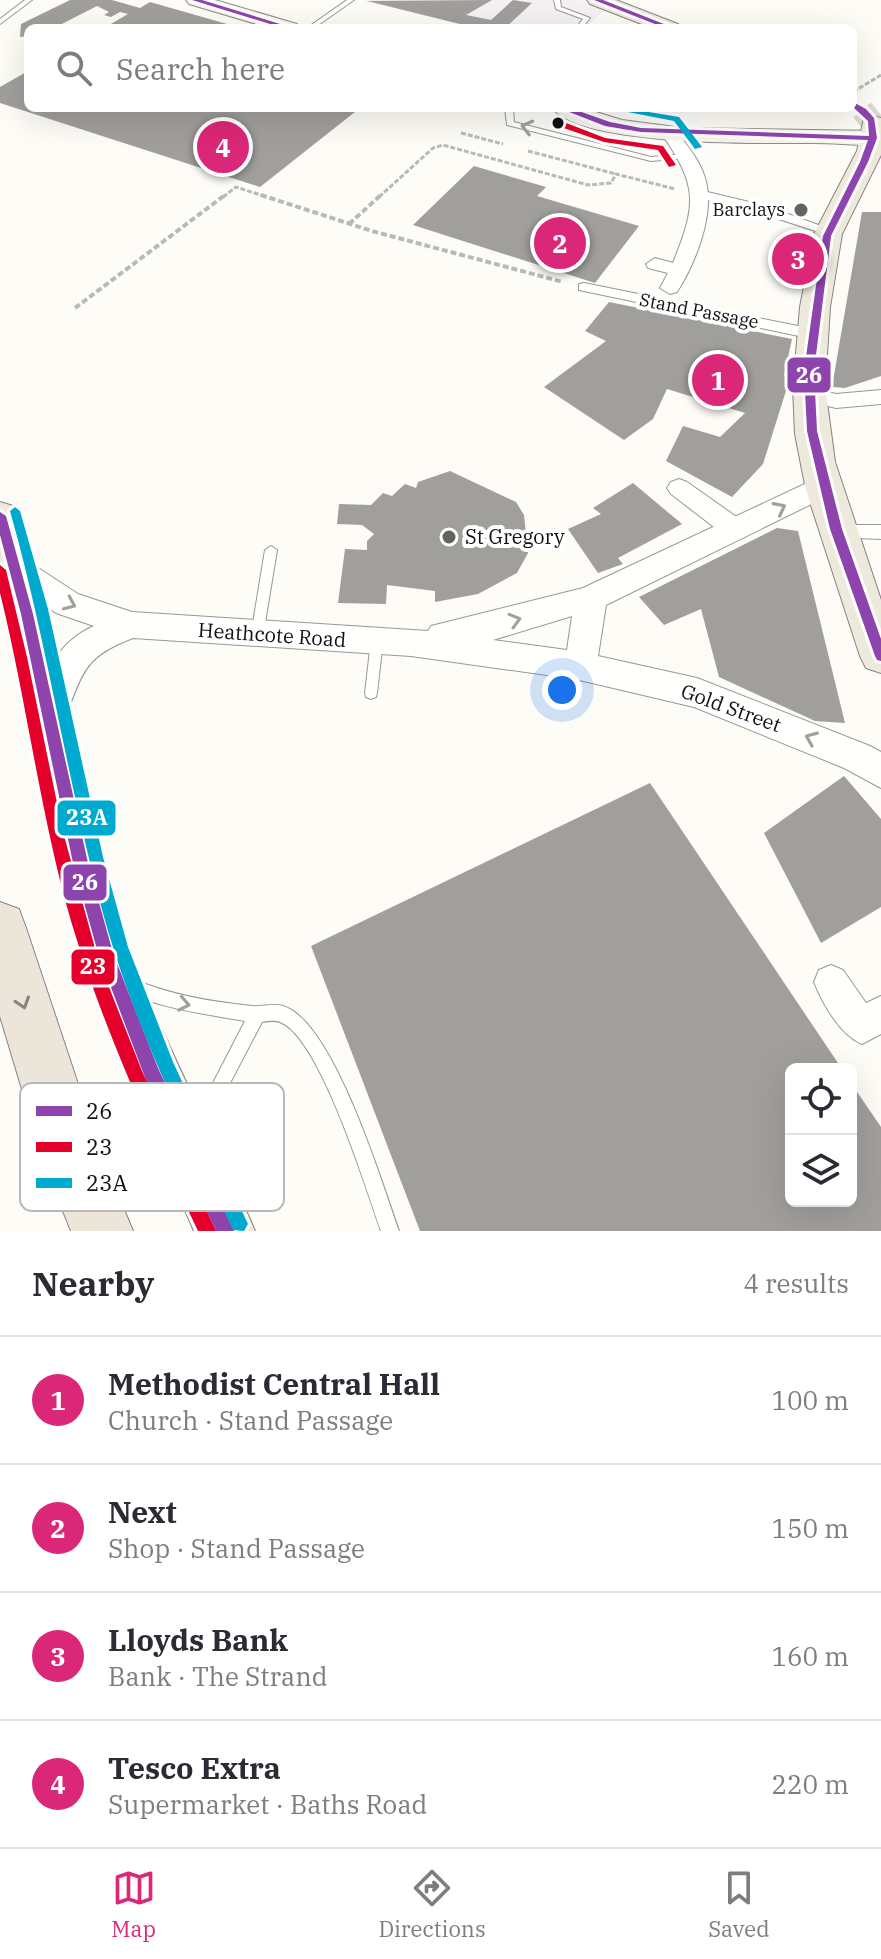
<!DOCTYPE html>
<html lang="en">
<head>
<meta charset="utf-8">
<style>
	body { margin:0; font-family:"IBM Plex Serif",serif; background:#f7f7f7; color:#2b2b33 }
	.controls { position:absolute; right:24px; bottom:24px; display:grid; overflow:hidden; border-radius:12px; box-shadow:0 8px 32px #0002 }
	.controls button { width:72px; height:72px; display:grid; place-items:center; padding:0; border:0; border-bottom:2px solid #e1e1e2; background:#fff; color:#2b2b33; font:40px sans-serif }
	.you { position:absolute; left:562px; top:690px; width:28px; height:28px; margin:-20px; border:6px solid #fff; border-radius:50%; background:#1a73e8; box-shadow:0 0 0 12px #1a73e833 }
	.badge { display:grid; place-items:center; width:52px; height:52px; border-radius:50%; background:#db2777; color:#fff; font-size:26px; font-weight:700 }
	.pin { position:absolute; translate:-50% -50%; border:4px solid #fff; box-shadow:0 2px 8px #0006 }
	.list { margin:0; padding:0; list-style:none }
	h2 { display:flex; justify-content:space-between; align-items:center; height:104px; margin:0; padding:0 32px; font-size:34px }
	h2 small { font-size:26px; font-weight:400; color:#7c7c81 }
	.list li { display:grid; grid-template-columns:52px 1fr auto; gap:24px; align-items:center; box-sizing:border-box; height:128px; padding:0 32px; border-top:2px solid #e1e1e2 }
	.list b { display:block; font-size:30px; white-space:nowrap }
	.list p { margin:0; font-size:26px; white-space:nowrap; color:#7c7c81 }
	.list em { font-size:26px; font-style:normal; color:#7c7c81 }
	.icon { flex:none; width:44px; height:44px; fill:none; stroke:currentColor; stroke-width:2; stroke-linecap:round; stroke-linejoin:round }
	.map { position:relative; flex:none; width:881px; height:1231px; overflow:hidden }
	.search { position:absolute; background:#fff; box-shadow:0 8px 32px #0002; left:24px; right:24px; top:24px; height:88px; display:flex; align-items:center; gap:20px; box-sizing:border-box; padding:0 28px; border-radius:12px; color:#7c7c81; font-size:30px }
	.sheet { height:616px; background:#fff }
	nav { display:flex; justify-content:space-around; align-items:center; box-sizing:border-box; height:112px; border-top:2px solid #e1e1e2; background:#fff; font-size:22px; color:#7c7c81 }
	nav a { display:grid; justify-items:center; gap:4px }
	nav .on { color:#db2777 }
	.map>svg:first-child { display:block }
	.industrial { fill:#f5f0f3 }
	.building { fill:#a19f9c }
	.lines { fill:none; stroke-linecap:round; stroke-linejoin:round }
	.primary-tunnel { stroke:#dad9d4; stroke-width:23; stroke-dasharray:23 12; stroke-linecap:butt }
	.service-casing { stroke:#979795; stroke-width:2 }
	.pedestrian-casing { stroke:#979795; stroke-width:2 }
	.minor-casing { stroke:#979795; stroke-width:2 }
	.tertiary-casing { stroke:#979795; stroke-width:2 }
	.secondary-casing { stroke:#8e8d8b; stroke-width:2 }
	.primary-casing { stroke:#858482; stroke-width:2 }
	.trunk-casing { stroke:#858482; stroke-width:2 }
	.path-far1 { stroke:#b9b9b8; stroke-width:3; stroke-dasharray:5 2; stroke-linecap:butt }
	.path { stroke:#b9b9b8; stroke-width:4; stroke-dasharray:6 3; stroke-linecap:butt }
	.service { fill:#fffffe; fill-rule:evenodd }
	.pedestrian { fill:#fffffe; fill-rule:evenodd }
	.minor { fill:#fffffe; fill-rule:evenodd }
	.tertiary { fill:#fffffe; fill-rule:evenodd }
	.secondary { fill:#f6f4eb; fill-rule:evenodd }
	.primary { fill:#ede9dc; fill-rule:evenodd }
	.trunk { fill:#ece5da; fill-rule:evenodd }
	.bus-1-casing { stroke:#fff; stroke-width:6 }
	.bus-2-casing { stroke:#fff; stroke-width:6 }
	.bus-3-casing { stroke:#fff; stroke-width:6 }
	.bus-1 { fill:#8e44ad; fill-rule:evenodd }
	.bus-2 { fill:#e4002b; fill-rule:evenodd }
	.bus-3 { fill:#00a9ce; fill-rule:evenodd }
	.oneway { stroke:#a0a09f }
	.oneway2 { stroke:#898680 }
	.bus-dot { fill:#111; stroke:#fff; stroke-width:3 }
	.poi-dot { fill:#646362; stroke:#fff; stroke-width:3 }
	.labels { text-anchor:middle; stroke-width:8; stroke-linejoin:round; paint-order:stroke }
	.far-poi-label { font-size:18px; fill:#111; stroke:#fff; text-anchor:end }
	.far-street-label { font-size:18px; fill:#111; stroke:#fff }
	.poi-label { font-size:20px; fill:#111; stroke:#fff; text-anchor:start }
	.street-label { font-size:20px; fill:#111; stroke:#fff }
	.key { fill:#fff; stroke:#b8b8b8; stroke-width:2 }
	.key-label { font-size:22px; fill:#111 }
	.line-badge { stroke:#fff; stroke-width:3 }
	.badge-label { font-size:22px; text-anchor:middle; font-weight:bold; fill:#fff }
</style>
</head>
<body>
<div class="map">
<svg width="881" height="1231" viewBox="0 0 881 1231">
	<rect width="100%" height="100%" fill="#fdfcf7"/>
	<path class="industrial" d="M 363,0 L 581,0 L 606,9 L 589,24 L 604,28 L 476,28 Z"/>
	<g class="building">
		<path d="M 70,0 L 112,0 L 140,8 L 150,2 L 241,28 L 104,28 L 128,14 L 120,12 L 111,17 L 104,15 L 109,12 L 97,6 L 54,28 L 28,28 L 28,36 L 20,37 L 21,24 Z"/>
		<path d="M 492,0 L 466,15 L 491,20 L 513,0 L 532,3 L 505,28 L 476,28 L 367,1 Z"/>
		<path d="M 28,71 L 28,108 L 360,108 L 260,187 L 0,103 L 0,87 Z"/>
		<path d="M 474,166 L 546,187 L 537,196 L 639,226 L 595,283 L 413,225 Z"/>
		<path d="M 862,212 L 881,212 L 881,376 L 845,388 L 832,387 Z"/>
		<path d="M 609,302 L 792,339 L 784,376 L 790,378 L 763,464 L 732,497 L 666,461 L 683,426 L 720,437 L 745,413 L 667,389 L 653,419 L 624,440 L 544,387 L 606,341 L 585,331 Z"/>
		<path d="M 450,471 L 516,502 L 524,515 L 528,553 L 517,573 L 478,594 L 435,602 L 435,591 L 387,585 L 386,604 L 338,603 L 345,549 L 367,550 L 367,541 L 374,534 L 362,525 L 337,524 L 339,504 L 371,505 L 383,493 L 392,496 L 405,484 L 416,488 L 418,482 Z"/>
		<path d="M 633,483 L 682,524 L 618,558 L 623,564 L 598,573 L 568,529 L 601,514 L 593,508 Z"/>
		<path d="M 777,528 L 798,531 L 845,723 L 815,721 L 719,677 L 701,609 L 664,625 L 639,597 Z"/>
		<path d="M 844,776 L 881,819 L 881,907 L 821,943 L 764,833 Z"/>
		<path d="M 650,783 L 842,1069 L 791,1069 L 791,1201 L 851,1201 L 851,1083 L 881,1127 L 881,1231 L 420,1231 L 311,946 Z"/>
	</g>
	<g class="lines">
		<path class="primary-tunnel" d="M 862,110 L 873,123"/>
		<g class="service-casing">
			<g id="service">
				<path d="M 25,0 L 32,0 L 0,24 L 0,19 Z"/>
				<path d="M 347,0 L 354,0 L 314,28 L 307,28 Z"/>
				<path d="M 554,0 L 560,0 L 561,7 L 590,18 L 582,28 L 576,28 L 583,19 L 556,9 Z"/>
				<path d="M 505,108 L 513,108 L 514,122 L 651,157 L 685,154 L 689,156 L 685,158 L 651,161 L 507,125 Z"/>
				<path d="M 271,546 L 277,550 L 263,635 L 261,639 L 253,639 L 251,635 L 265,550 Z"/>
				<path d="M 377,636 L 381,637 L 383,641 L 377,693 L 376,697 L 371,699 L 366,697 L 365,693 L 371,641 L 373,637 Z"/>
				<path d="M 133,979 C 170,995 212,1002 252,1006 C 263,1007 273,1003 283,1006 C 333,1021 382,1183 399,1231 L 381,1231 C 366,1189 320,1037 280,1022 C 275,1020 268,1021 262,1022 L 229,1085 L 221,1150 L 218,1156 L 212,1159 L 206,1156 L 203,1150 L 213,1083 L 245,1021 C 204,1014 166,1009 127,993 L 125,987 L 127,981 Z"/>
			</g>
		</g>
		<g class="pedestrian-casing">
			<g id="pedestrian">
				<path d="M 699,190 L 766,206 L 835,231 L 828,235 L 757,212 L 694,197 L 694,191 Z"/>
				<path d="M 584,283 L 813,329 L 821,334 L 813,339 L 579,290 L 579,284 Z"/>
				<path d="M 840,525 L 881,525 L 881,539 L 833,537 L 831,532 Z"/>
			</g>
		</g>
		<g class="minor-casing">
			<g id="minor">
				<path d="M 669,128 L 675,130 C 686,144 700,160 705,178 C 716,213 695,264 677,292 L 670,294 L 660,288 L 668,273 L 648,268 L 646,264 L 655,258 L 673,263 C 697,203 698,186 661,133 Z"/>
				<path d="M 808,387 L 836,394 L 881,390 L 881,404 L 836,408 L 800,399 L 797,394 L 800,389 Z"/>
				<path d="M 679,479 L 687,482 L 745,523 L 748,530 L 745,537 L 736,539 L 727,537 L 671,494 L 667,488 L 671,482 Z"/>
				<path d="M 831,965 L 843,970 L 866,1003 L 881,996 L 881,1034 L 862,1044 C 840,1035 823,1004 814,982 L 819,970 Z"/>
			</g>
		</g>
		<g class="tertiary-casing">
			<path id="tertiary" d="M 824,475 L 834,479 L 838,486 L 834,493 L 606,605 L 598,656 L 697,678 L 870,746 L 881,752 L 881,788 L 844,768 L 694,707 L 575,679 L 411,656 L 133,638 C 78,659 84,676 62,723 L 50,727 L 38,723 L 33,712 C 44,675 57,642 94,626 L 56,613 L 4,578 L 0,570 L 4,560 L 15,557 L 26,560 L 78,594 L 132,612 L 428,631 L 431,626 L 583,588 ZM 572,616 L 567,650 L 493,640 Z"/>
		</g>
		<g class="secondary-casing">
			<g id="secondary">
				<path d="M 186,0 L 215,0 L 297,24 L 300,28 L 270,28 L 189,4 Z"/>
				<path d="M 552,108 L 583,108 L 622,120 L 683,128 L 881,131 L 881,145 C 858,146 836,143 813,143 C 763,143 583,147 552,108 Z"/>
			</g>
		</g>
		<g class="primary-casing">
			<g id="primary">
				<path d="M 587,0 L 616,0 L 678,24 L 682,28 L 652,28 L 590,4 Z"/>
				<path d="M 873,116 L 881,118 L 881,155 L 842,234 L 830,307 L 825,387 L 835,462 L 881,600 L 881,673 L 866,668 L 860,656 L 806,490 L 795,434 L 793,387 L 800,307 L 814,234 L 857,151 L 864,118 Z"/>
				<path d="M 0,502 L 13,506 C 32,541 41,584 50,622 C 75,718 90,817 118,912 C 151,1024 210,1124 255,1231 L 194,1231 L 116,1052 L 68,913 L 0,580 Z"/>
			</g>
		</g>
		<g class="trunk-casing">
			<path id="trunk" d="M 0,902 L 19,909 L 26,928 L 104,1162 L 133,1231 L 71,1231 L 45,1166 L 0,1016 Z"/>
		</g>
		<g class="path-far1">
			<path d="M 853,92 L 881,75"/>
			<path d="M 461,133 L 503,144"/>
			<path d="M 528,151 L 616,174"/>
			<path d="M 223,197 L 236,187 L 267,197"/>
			<path d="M 379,197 L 433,148 L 443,145 L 588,185 L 611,183 L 616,174 L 675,189"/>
		</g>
		<g class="path">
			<path d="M 261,195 L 372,231 L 563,282"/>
			<path d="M 349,224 L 381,195"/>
			<path d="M 75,308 L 225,195"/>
		</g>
		<use href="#service" class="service"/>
		<use href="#pedestrian" class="pedestrian"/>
		<use href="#minor" class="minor"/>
		<use href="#tertiary" class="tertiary"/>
		<use href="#secondary" class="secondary"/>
		<use href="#primary" class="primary"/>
		<use href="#trunk" class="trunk"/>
		<g class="bus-1-casing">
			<g id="bus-1">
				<path d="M 192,0 L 202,0 L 293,28 L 283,28 Z"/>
				<path d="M 594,0 L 603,0 L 674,28 L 665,28 Z"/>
				<path d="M 853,102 L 866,109 L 874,118 L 877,138 L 868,162 L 831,236 L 814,371 L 817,431 L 842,529 L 881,639 L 881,661 L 877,660 L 875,656 L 830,529 L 807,431 L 804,371 L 823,236 L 860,162 L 868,140 L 641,132 L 605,126 L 559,108 L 570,108 L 610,122 L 641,128 L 869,136 L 868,121 L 853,107 Z"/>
				<path d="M 0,512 L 6,516 L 33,614 L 88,863 L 113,953 L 158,1068 L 234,1231 L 216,1231 L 146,1080 L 98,953 L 73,863 L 21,614 L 0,535 Z"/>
			</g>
		</g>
		<g class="bus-2-casing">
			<g id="bus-2">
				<path d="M 555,121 L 561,121 L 605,138 L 663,146 L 676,165 L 669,167 L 658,150 L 604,142 L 555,125 Z"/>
				<path d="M 0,565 L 6,570 L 27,657 L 63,832 L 98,959 L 142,1071 L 216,1231 L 198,1231 C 150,1130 103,1028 71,921 C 40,814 27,702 0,593 Z"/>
			</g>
		</g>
		<g class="bus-3-casing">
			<g id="bus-3">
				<path d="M 607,108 L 624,108 L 679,117 L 702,147 L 695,149 L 674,121 Z"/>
				<path d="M 15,507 L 20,511 L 48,609 L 103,857 L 128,947 L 173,1062 L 248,1224 L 244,1231 L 233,1230 C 184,1125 131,1019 101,906 C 66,775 47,641 10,511 Z"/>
			</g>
		</g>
		<use href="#bus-1" class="bus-1"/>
		<use href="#bus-2" class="bus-2"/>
		<use href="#bus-3" class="bus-3"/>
	</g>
	<defs><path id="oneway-chevron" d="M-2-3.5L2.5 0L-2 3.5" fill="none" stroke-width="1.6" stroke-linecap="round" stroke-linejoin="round" transform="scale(2)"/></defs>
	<g class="oneway">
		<use href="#oneway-chevron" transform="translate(527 127) rotate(-166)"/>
		<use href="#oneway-chevron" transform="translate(780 508) rotate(-27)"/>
		<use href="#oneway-chevron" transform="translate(70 604) rotate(24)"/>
		<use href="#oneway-chevron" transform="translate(515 620) rotate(-16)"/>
		<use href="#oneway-chevron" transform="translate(811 738) rotate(-157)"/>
		<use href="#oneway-chevron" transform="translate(184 1004) rotate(11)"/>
	</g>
	<use class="oneway2" href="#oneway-chevron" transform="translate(23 1003) rotate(72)"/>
	<circle class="bus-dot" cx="558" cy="123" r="7"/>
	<g class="poi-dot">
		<circle cx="801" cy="210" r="8"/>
		<circle cx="449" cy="537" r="8"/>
	</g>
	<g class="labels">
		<g class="far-poi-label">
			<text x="785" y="216">Barclays</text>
		</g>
		<g class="far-street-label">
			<text transform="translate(699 311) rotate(11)" y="6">Stand Passage</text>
		</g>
		<g class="poi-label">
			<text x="465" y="544">St Gregory</text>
		</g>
		<g class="street-label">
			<text transform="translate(272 635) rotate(4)" y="7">Heathcote Road</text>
			<text transform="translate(731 708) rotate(20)" y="7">Gold Street</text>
		</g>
	</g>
	<rect x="20" y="1083" width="264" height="128" rx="12" class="key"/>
	<rect x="36" y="1106" width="36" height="10" fill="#8e44ad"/>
	<rect x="36" y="1142" width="36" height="10" fill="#e4002b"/>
	<rect x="36" y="1178" width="36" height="10" fill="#00a9ce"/>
	<g class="key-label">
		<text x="86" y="1119">26</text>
		<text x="86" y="1155">23</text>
		<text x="86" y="1191">23A</text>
	</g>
	<g class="line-badge">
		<rect x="786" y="356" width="46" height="38" rx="8" fill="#8e44ad"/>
		<rect x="56" y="799" width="61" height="38" rx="8" fill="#00a9ce"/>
		<rect x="62" y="863" width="46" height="39" rx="8" fill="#8e44ad"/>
		<rect x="70" y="948" width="46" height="38" rx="8" fill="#e4002b"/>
	</g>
	<g class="badge-label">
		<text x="809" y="383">26</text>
		<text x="87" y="825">23A</text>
		<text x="85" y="890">26</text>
		<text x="93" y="974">23</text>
	</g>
</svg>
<div class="controls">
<button><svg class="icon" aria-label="locate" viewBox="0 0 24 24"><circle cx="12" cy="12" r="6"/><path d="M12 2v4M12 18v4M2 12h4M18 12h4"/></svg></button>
<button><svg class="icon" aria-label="layers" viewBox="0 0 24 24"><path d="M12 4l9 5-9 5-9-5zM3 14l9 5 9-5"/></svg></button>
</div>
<div class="you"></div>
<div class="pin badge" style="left:718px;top:380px">1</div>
<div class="pin badge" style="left:560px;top:243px">2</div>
<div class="pin badge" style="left:798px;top:259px">3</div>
<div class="pin badge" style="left:223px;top:147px">4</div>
<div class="search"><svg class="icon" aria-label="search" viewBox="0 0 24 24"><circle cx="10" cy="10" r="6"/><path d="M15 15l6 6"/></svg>Search here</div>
</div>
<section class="sheet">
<h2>Nearby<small>4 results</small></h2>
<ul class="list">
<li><span class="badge">1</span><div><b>Methodist Central Hall</b><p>Church · Stand Passage</p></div><em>100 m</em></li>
<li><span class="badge">2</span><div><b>Next</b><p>Shop · Stand Passage</p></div><em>150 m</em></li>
<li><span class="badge">3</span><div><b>Lloyds Bank</b><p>Bank · The Strand</p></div><em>160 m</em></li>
<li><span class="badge">4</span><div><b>Tesco Extra</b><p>Supermarket · Baths Road</p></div><em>220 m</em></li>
</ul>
</section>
<nav>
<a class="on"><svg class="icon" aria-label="map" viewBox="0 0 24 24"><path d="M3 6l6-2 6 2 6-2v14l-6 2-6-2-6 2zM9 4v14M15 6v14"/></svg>Map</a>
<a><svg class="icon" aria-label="directions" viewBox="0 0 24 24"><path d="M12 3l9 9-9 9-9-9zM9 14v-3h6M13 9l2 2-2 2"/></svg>Directions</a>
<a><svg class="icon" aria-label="saved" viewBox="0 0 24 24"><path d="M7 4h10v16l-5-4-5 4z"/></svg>Saved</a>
</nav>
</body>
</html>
